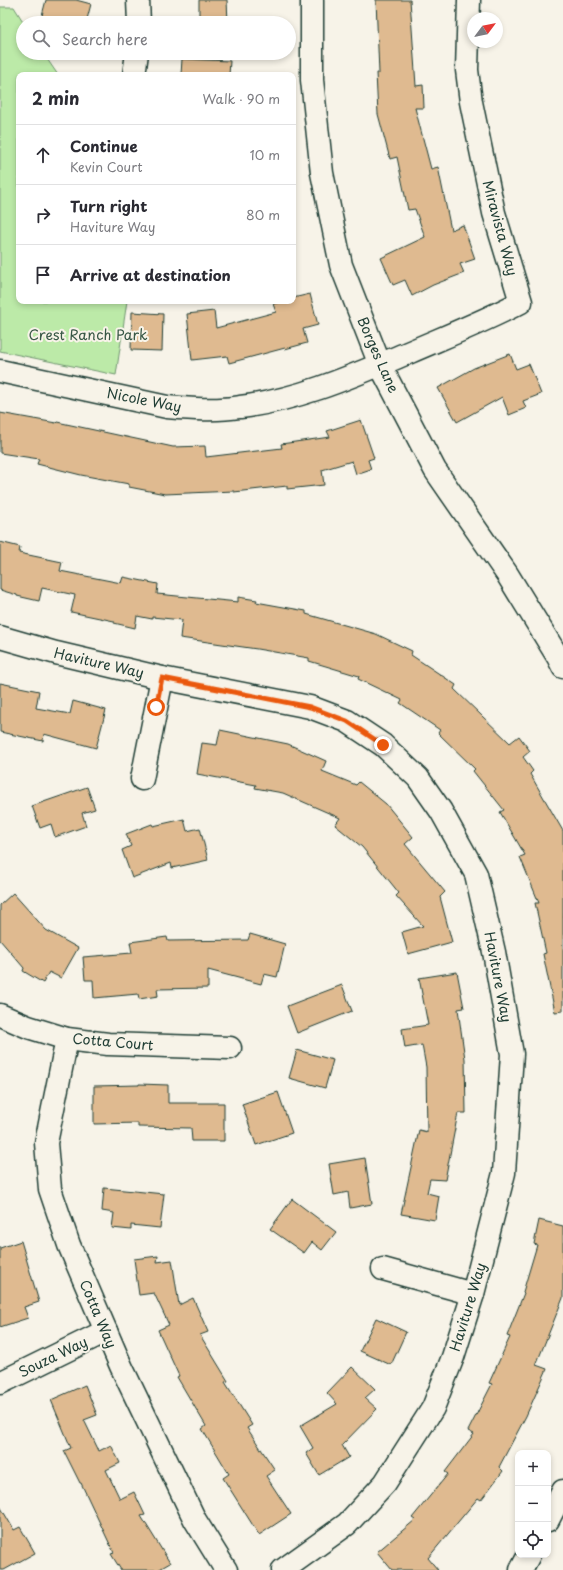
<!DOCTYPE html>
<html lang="en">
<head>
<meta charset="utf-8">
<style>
	body { margin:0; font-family:"Playpen Sans",sans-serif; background:#f2f2f3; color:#2b2b33 }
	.controls { position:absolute; right:12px; bottom:12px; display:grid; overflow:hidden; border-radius:8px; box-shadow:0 2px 6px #0003 }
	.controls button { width:36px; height:36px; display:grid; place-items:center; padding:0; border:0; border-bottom:1px solid #e1e1e2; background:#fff; color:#2b2b33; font:20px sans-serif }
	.compass { position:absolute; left:467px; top:12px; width:36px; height:36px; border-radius:50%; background:#fff; box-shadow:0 2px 6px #0003; rotate:58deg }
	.stop { position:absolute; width:12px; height:12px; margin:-9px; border:3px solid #ea580c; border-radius:50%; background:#fff }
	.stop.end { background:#ea580c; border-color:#fff; box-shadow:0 1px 4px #0008 }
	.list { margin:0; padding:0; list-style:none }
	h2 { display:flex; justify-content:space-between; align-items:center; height:52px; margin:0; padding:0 16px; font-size:17px }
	h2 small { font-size:13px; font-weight:400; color:#7c7c81 }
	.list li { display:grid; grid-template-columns:26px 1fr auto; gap:12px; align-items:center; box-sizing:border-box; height:60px; padding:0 16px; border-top:1px solid #e1e1e2 }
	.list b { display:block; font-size:15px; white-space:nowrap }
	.list p { margin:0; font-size:13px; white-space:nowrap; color:#7c7c81 }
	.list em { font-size:13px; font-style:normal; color:#7c7c81 }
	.icon { flex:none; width:22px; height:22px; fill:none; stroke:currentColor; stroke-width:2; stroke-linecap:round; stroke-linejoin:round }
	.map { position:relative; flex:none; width:563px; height:1570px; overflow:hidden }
	.search { position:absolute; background:#fff; box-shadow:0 2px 6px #0003; left:16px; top:16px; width:280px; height:44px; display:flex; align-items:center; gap:10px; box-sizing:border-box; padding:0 14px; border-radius:22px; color:#7c7c81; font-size:15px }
	.panel { position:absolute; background:#fff; box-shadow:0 2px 6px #0003; left:16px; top:72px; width:280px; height:232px; border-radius:8px }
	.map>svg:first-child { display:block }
	.green { fill:#bceaa8; stroke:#6e946e }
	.building { fill:#dfba90; stroke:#1f3d34 }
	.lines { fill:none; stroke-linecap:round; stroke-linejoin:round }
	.minor-casing { stroke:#1f3d34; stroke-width:25 }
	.tertiary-casing { stroke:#1f3d34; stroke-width:25 }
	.minor { stroke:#f7f3e8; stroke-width:22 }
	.tertiary { stroke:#f7f3e8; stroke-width:22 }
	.route { stroke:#ea580c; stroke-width:5 }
	.labels { text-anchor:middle; stroke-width:4; stroke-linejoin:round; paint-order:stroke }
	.street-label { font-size:14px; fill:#1f3d34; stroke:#f7f3e8 }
	.park-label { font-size:14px; fill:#375745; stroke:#f7f3e8 }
</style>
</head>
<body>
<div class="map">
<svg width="563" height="1570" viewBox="0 0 563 1570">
	<rect width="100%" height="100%" fill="#f7f3e8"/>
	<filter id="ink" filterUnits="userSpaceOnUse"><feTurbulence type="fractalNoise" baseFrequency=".025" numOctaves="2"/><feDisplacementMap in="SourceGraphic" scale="8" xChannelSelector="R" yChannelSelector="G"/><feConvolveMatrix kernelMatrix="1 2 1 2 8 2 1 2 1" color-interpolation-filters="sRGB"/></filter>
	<g filter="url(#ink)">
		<path class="green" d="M 0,7 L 14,7 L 24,23 L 23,23 L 23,53 L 43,53 L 58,75 L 19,75 L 19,301 L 127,301 L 116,375 L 0,351 Z"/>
		<g class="building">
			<path d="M 46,0 L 76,0 L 91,4 L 86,23 L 40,23 Z"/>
			<path d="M 199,0 L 227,0 L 228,23 L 199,23 Z"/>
			<path d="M 376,0 L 410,0 L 416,86 L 423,85 L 424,108 L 415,108 L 431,169 L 438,167 L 451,230 L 463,225 L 475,259 L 460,264 L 464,273 L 433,285 L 412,296 L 405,280 L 393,285 L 381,258 L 425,237 L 415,209 L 408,210 L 397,157 L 390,159 L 378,114 L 376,73 L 379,73 Z"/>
			<path d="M 182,59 L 230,61 L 229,75 L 181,75 Z"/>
			<path d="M 310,294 L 318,325 L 303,329 L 307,343 L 285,349 L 285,348 L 229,363 L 227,356 L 192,360 L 187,314 L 214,311 L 216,328 L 276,312 L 273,304 L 284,301 L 293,301 L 293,298 Z"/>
			<path d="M 132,312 L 163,314 L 162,351 L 131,350 Z"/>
			<path d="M 510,354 L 516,369 L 529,364 L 541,394 L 523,401 L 526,408 L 509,415 L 502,397 L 457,422 L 438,388 L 474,368 Z"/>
			<path d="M 0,413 L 56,423 L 57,422 L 173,447 L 205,446 L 206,457 L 282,448 L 281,444 L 330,437 L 327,431 L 361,420 L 374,458 L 368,460 L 371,469 L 356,474 L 352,461 L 322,470 L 324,485 L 287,489 L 287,486 L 234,492 L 234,491 L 165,494 L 129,487 L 129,484 L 81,475 L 37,464 L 39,459 L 0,453 Z"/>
			<path d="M 0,542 L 20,547 L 19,553 L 62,562 L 60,571 L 121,583 L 123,577 L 158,584 L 157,594 L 238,602 L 238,597 L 257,600 L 256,602 L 306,611 L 306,614 L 376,634 L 412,651 L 411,655 L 456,685 L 454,689 L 510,743 L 519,736 L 530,751 L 523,757 L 533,771 L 530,774 L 563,831 L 563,1011 L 555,1012 L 543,954 L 546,953 L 535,903 L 539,903 L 520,857 L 525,855 L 500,812 L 504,810 L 473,771 L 475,769 L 438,733 L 440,730 L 400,703 L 402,700 L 358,679 L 359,676 L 309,661 L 309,658 L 257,649 L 180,638 L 182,620 L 152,617 L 152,619 L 137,616 L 135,628 L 114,623 L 114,621 L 71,612 L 75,595 L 42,588 L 39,601 L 17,596 L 17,595 L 0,590 Z"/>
			<path d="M 0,683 L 39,691 L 36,708 L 70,714 L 73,701 L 106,710 L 96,748 L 44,734 L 43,741 L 0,732 Z"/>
			<path d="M 220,730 L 288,744 L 326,761 L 322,771 L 356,785 L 359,782 L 386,804 L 413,837 L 405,844 L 445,892 L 440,897 L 452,942 L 408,954 L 402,932 L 423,926 L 396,896 L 399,893 L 362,847 L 335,825 L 340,818 L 283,793 L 255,788 L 256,785 L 197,774 L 202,743 L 217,745 Z"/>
			<path d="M 87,787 L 95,809 L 82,813 L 86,826 L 55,837 L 51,824 L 40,828 L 32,806 Z"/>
			<path d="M 184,819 L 187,831 L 200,828 L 208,860 L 172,868 L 171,863 L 132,878 L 122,850 L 131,846 L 126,834 L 152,824 L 153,826 Z"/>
			<path d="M 13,893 L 46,930 L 78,948 L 61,978 L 49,972 L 43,983 L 23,971 L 24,968 L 0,940 L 0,905 Z"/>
			<path d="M 250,934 L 285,944 L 277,977 L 264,974 L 261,984 L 208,970 L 208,988 L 157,989 L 158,996 L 139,999 L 138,994 L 94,998 L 93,980 L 85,980 L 83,957 L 132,953 L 130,942 L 167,937 L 168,941 L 248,940 Z"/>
			<path d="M 457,972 L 464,1008 L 458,1009 L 465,1059 L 466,1113 L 458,1113 L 445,1180 L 430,1179 L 427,1193 L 439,1196 L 435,1220 L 401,1214 L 419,1130 L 427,1132 L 426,1067 L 422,1045 L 405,1048 L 402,1029 L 428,1025 L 419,978 Z"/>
			<path d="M 342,985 L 352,1011 L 297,1033 L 287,1006 Z"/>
			<path d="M 297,1050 L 333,1060 L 325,1088 L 289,1078 Z"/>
			<path d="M 139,1084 L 168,1085 L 168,1103 L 224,1103 L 224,1141 L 192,1141 L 191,1128 L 138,1127 L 138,1123 L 94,1124 L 94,1086 L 139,1085 Z"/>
			<path d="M 278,1092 L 292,1133 L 256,1145 L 242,1104 Z"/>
			<path d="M 365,1158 L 372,1204 L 350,1208 L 348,1192 L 334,1195 L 329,1164 Z"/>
			<path d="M 104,1188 L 164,1194 L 160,1228 L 131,1225 L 131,1230 L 112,1228 L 114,1213 L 102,1211 Z"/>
			<path d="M 292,1199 L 336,1232 L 322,1250 L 312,1242 L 304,1253 L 270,1229 Z"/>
			<path d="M 539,1220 L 563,1226 L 563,1298 L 536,1365 L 547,1369 L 526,1416 L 499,1467 L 503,1471 L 481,1500 L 478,1498 L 428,1558 L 438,1570 L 392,1570 L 377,1552 L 415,1520 L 412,1518 L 448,1474 L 445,1472 L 474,1434 L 468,1431 L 492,1384 L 489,1383 L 510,1337 L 507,1336 L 524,1293 L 523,1292 L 537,1245 L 534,1244 Z"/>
			<path d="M 21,1241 L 39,1302 L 24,1307 L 28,1318 L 0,1327 L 0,1248 Z"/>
			<path d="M 158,1256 L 157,1262 L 172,1260 L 179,1305 L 193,1298 L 208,1332 L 200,1335 L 228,1381 L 225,1382 L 252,1425 L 247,1428 L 275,1470 L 266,1476 L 291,1514 L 259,1535 L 223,1478 L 229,1474 L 202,1429 L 206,1426 L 177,1377 L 179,1376 L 158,1330 L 169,1325 L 154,1293 L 139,1295 L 134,1259 Z"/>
			<path d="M 376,1318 L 406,1332 L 391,1365 L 360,1351 Z"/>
			<path d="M 352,1367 L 375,1389 L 365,1398 L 377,1409 L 342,1445 L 349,1457 L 319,1475 L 306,1453 L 313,1448 L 300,1426 L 337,1404 L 327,1393 Z"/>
			<path d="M 85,1385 L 97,1415 L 84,1420 L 99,1451 L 111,1445 L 120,1463 L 106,1470 L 120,1499 L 134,1492 L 145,1515 L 141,1516 L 170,1563 L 158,1570 L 121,1570 L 111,1554 L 114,1553 L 81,1483 L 80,1483 L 64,1451 L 71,1448 L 51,1400 Z"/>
			<path d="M 0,1506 L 14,1530 L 20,1527 L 35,1553 L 4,1570 L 0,1570 Z"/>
		</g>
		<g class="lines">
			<g class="minor-casing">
				<g id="minor">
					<path d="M 138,0 L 139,23"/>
					<path d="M 134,75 L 137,53"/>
					<path d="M 0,371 L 167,407 C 191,409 216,411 240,407 C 299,400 355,375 410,352 C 447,336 485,321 521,302 L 494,213 L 471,102 L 467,70 L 469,0"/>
					<path d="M 0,637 L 56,653 L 162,678 L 310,707 L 347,721 L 383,745 L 418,778 L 441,811 L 476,874 L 494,952 L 512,1054 L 504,1173 L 473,1294 L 453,1357 L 433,1408 L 385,1483 L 347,1524 L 283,1570"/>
					<path d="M 142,779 L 162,678"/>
					<path d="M 0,1015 L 28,1027 L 67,1039 L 108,1044 L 230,1048"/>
					<path d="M 67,1039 L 46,1143 L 50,1189 L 69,1245 L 121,1366 L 195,1520 L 226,1570"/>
					<path d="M 383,1269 L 473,1294"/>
					<path d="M 0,1383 L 106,1331"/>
				</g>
			</g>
			<g class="tertiary-casing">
				<g id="tertiary">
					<path d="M 312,0 L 312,80 L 322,173 L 341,265 L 380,365 L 435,470 L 507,574 L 558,657 L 563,667"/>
					<path d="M 548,1520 L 563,1491"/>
					<path d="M 521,1570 L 529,1555"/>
				</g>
			</g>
			<use href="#minor" class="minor"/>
			<use href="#tertiary" class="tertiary"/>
		</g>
	</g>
	<g class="lines" filter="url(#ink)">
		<path class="route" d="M 156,707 L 162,678 L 310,707 L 347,721 L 383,745"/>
	</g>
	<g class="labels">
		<g class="street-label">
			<text transform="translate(500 228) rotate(75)" y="5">Miravista Way</text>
			<text transform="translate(378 355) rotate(66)" y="5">Borges Lane</text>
			<text transform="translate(144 400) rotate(11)" y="5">Nicole Way</text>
			<text transform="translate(99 663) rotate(13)" y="5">Haviture Way</text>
			<text transform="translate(498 977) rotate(79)" y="5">Haviture Way</text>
			<text transform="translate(113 1042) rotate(5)" y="5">Cotta Court</text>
			<text transform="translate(468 1307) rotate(-73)" y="5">Haviture Way</text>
			<text transform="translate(98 1314) rotate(67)" y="5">Cotta Way</text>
			<text transform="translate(53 1357) rotate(-26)" y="5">Souza Way</text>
		</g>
		<g class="park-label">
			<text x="88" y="340">Crest Ranch Park</text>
		</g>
	</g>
</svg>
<div class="controls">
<button>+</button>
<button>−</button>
<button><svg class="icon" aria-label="locate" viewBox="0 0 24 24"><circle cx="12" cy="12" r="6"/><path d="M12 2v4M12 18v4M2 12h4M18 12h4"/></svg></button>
</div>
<svg class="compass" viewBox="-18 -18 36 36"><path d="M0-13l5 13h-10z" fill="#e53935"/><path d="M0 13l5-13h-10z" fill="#7c7c81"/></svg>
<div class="stop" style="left:156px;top:707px"></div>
<div class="stop end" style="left:383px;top:745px"></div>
<div class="search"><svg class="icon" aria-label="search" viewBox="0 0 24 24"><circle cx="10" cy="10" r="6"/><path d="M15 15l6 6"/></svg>Search here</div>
<section class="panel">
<h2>2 min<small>Walk · 90 m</small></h2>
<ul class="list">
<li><svg class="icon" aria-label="ahead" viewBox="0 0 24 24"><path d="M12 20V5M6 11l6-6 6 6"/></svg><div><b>Continue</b><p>Kevin Court</p></div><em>10 m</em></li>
<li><svg class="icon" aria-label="right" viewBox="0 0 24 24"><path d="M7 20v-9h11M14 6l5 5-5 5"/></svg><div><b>Turn right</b><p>Haviture Way</p></div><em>80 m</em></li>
<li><svg class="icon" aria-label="arrive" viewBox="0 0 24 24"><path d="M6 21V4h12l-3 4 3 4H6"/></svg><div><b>Arrive at destination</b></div></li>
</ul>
</section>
</div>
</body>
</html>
